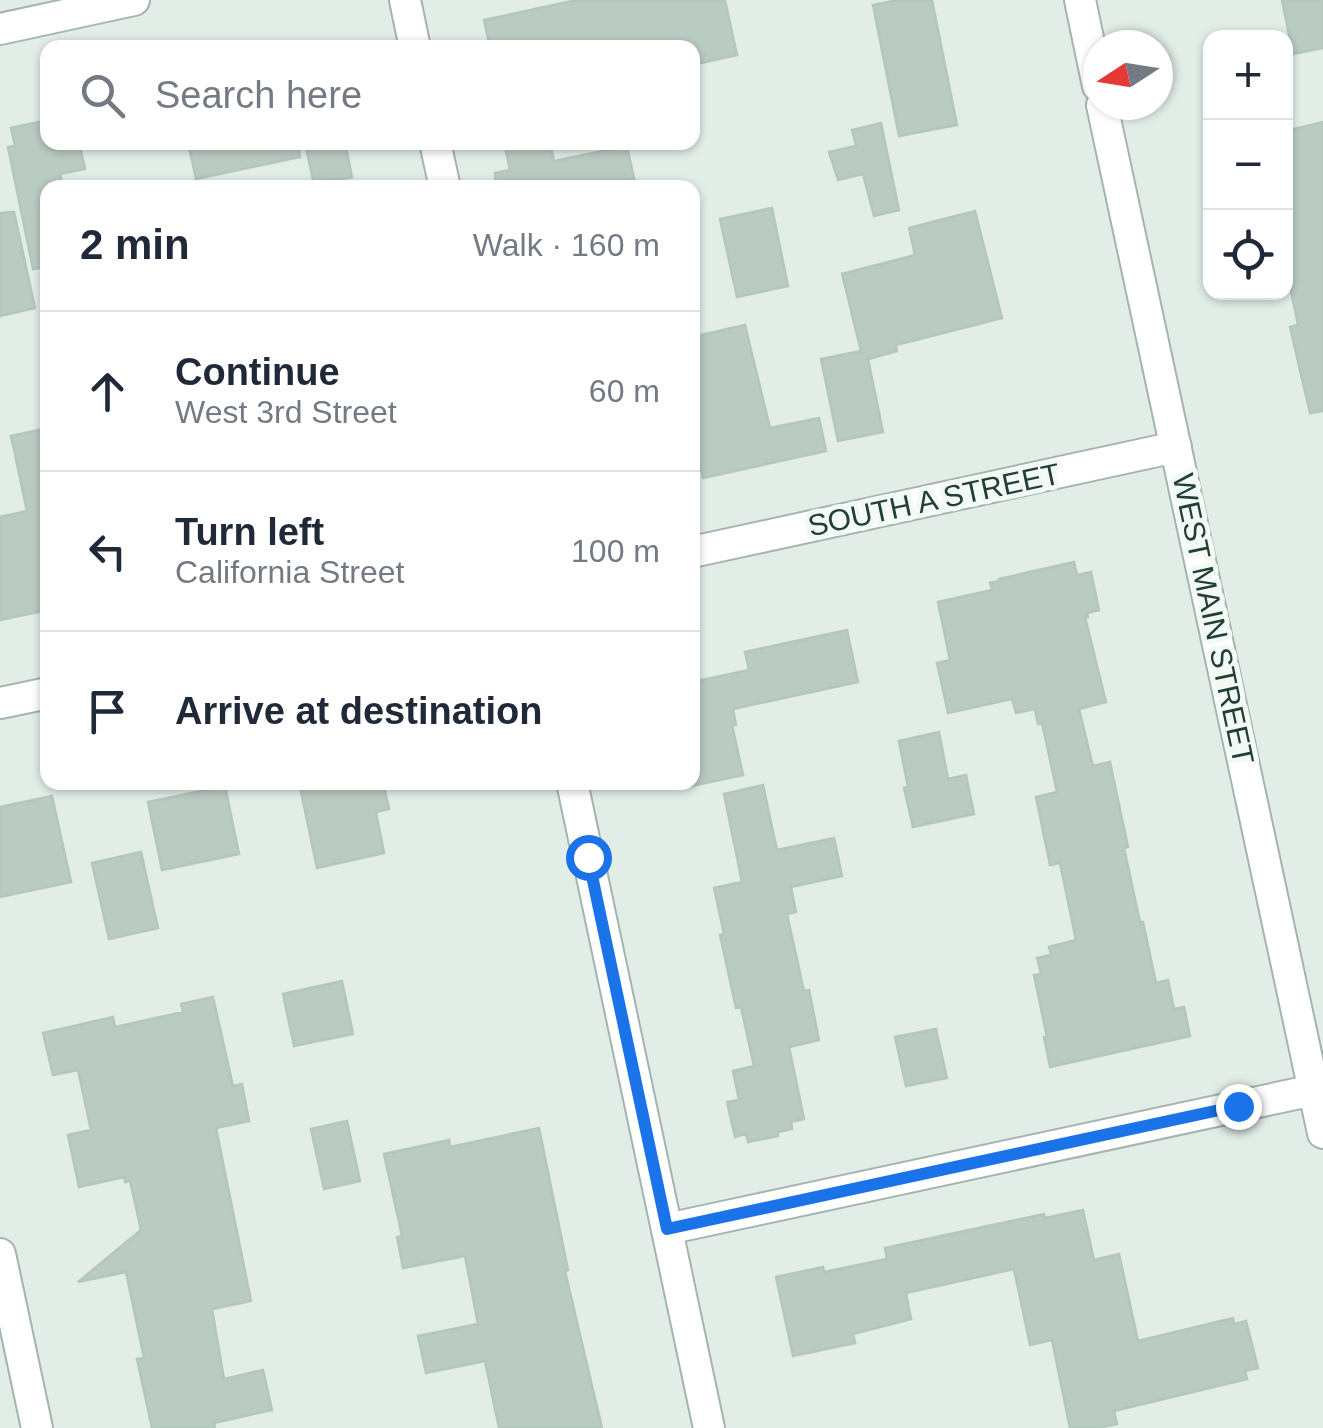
<!DOCTYPE html>
<html lang="en">
<head>
<meta charset="utf-8">
<style>
	body { margin:0; font-family:Helvetica,sans-serif; background:#f6f6f7; color:#1f2937 }
	.controls { position:absolute; right:30px; top:30px; display:grid; overflow:hidden; border-radius:20px; box-shadow:0 2px 8px #0004 }
	.controls button { width:90px; height:90px; display:grid; place-items:center; padding:0; border:0; border-bottom:2px solid #e0e1e3; background:#fff; color:#1f2937; font:50px sans-serif }
	.compass { position:absolute; left:1083px; top:30px; width:90px; height:90px; border-radius:50%; background:#fff; box-shadow:0 2px 8px #0004; rotate:258deg }
	.stop { position:absolute; width:30px; height:30px; margin:-22px; border:8px solid #1a73e8; border-radius:50%; background:#fff }
	.stop.end { background:#1a73e8; border-color:#fff; box-shadow:0 2px 10px #0008 }
	.list { margin:0; padding:0; list-style:none }
	h2 { display:flex; justify-content:space-between; align-items:center; height:130px; margin:0; padding:0 40px; font-size:42px }
	h2 small { font-size:32px; font-weight:400; color:#747a83 }
	.list li { display:grid; grid-template-columns:65px 1fr auto; gap:30px; align-items:center; box-sizing:border-box; height:160px; padding:0 40px; border-top:2px solid #e0e1e3 }
	.list b { display:block; font-size:38px; white-space:nowrap }
	.list p { margin:0; font-size:32px; white-space:nowrap; color:#747a83 }
	.list em { font-size:32px; font-style:normal; color:#747a83 }
	.icon { flex:none; width:55px; height:55px; fill:none; stroke:currentColor; stroke-width:2; stroke-linecap:round; stroke-linejoin:round }
	.map { position:relative; flex:none; width:1323px; height:1428px; overflow:hidden }
	.search { position:absolute; background:#fff; box-shadow:0 2px 8px #0004; left:40px; top:40px; width:660px; height:110px; display:flex; align-items:center; gap:25px; box-sizing:border-box; padding:0 35px; border-radius:20px; color:#747a83; font-size:38px }
	.panel { position:absolute; background:#fff; box-shadow:0 2px 8px #0004; left:40px; top:180px; width:660px; height:610px; border-radius:20px }
	.map>svg:first-child { display:block }
	.building { fill:#bacbc2; stroke:#b4c7bd; stroke-width:2.5 }
	.lines { fill:none; stroke-linecap:round; stroke-linejoin:round }
	.minor-casing { stroke:#a4b5ae; stroke-width:34 }
	.tertiary-casing { stroke:#a4b5ae; stroke-width:34 }
	.minor { stroke:#fff; stroke-width:30 }
	.tertiary { stroke:#fff; stroke-width:30 }
	.route { stroke:#1a73e8; stroke-width:12 }
	.labels { text-anchor:middle; stroke-width:10; stroke-linejoin:round; paint-order:stroke }
	.street-label { font-size:30px; fill:#213f34; stroke:#f3f9f5 }
</style>
</head>
<body>
<div class="map">
<svg width="1323" height="1428" viewBox="0 0 1323 1428">
	<rect width="100%" height="100%" fill="#e2ede7"/>
	<g class="building">
		<path d="M 577,0 L 725,0 L 737,55 L 692,65 L 692,48 L 490,48 L 484,20 Z"/>
		<path d="M 898,0 L 932,0 L 957,125 L 899,136 L 873,5 Z"/>
		<path d="M 1282,0 L 1323,0 L 1323,48 L 1293,54 Z"/>
		<path d="M 48,120 L 48,142 L 79,142 L 85,169 L 60,174 L 63,188 L 48,188 L 48,267 L 33,269 L 8,147 L 15,146 L 11,128 Z"/>
		<path d="M 1323,122 L 1323,411 L 1310,413 L 1290,327 L 1298,325 L 1286,267 L 1286,131 Z"/>
		<path d="M 881,123 L 899,210 L 874,216 L 863,174 L 838,180 L 829,152 L 856,146 L 852,130 Z"/>
		<path d="M 188,142 L 298,142 L 300,157 L 196,179 Z"/>
		<path d="M 305,142 L 345,142 L 352,177 L 314,185 Z"/>
		<path d="M 504,142 L 550,142 L 554,161 L 627,146 L 634,179 L 610,184 L 611,188 L 496,188 L 495,173 L 510,170 Z"/>
		<path d="M 772,208 L 788,286 L 737,297 L 720,219 Z"/>
		<path d="M 975,211 L 1002,318 L 896,345 L 897,351 L 868,359 L 883,432 L 838,441 L 821,359 L 861,351 L 842,274 L 915,255 L 909,228 Z"/>
		<path d="M 14,212 L 35,308 L 0,316 L 0,213 Z"/>
		<path d="M 745,325 L 770,428 L 819,418 L 826,451 L 703,478 L 692,431 L 692,337 Z"/>
		<path d="M 48,428 L 48,610 L 0,620 L 0,517 L 27,511 L 11,436 Z"/>
		<path d="M 1074,562 L 1077,575 L 1091,572 L 1099,610 L 1087,613 L 1088,617 L 1085,617 L 1106,702 L 1079,709 L 1093,766 L 1110,762 L 1128,847 L 1124,848 L 1140,922 L 1143,922 L 1156,983 L 1168,980 L 1174,1009 L 1184,1007 L 1190,1036 L 1050,1067 L 1044,1037 L 1047,1037 L 1034,975 L 1041,974 L 1037,958 L 1051,955 L 1049,947 L 1076,940 L 1060,863 L 1050,865 L 1036,797 L 1057,792 L 1042,723 L 1038,724 L 1035,709 L 1016,713 L 1012,699 L 948,713 L 937,663 L 950,660 L 938,602 L 992,590 L 990,583 L 999,581 L 999,579 Z"/>
		<path d="M 847,630 L 858,682 L 733,709 L 736,725 L 732,725 L 743,775 L 692,786 L 692,682 L 749,670 L 745,652 Z"/>
		<path d="M 939,732 L 948,779 L 966,775 L 974,814 L 913,827 L 904,788 L 908,787 L 899,741 Z"/>
		<path d="M 299,782 L 383,782 L 389,809 L 376,812 L 384,853 L 317,868 Z"/>
		<path d="M 763,785 L 777,850 L 834,838 L 842,876 L 791,887 L 796,912 L 787,914 L 804,991 L 809,990 L 819,1040 L 789,1047 L 804,1119 L 791,1122 L 792,1129 L 778,1132 L 778,1136 L 748,1142 L 746,1134 L 735,1137 L 727,1102 L 739,1100 L 733,1071 L 754,1066 L 741,1007 L 736,1008 L 720,935 L 724,934 L 714,888 L 742,882 L 724,794 Z"/>
		<path d="M 225,786 L 239,854 L 162,870 L 148,802 Z"/>
		<path d="M 52,796 L 71,882 L 0,897 L 0,807 Z"/>
		<path d="M 141,852 L 158,928 L 109,939 L 92,863 Z"/>
		<path d="M 342,981 L 353,1034 L 294,1046 L 283,994 Z"/>
		<path d="M 213,997 L 233,1086 L 242,1084 L 249,1121 L 216,1128 L 251,1301 L 212,1309 L 224,1379 L 263,1370 L 272,1410 L 214,1423 L 215,1428 L 152,1428 L 137,1359 L 144,1358 L 126,1272 L 78,1282 L 141,1230 L 130,1181 L 125,1182 L 124,1177 L 79,1187 L 68,1135 L 91,1130 L 78,1070 L 53,1075 L 43,1033 L 113,1017 L 115,1027 L 183,1012 L 181,1004 Z"/>
		<path d="M 936,1029 L 947,1078 L 906,1086 L 895,1037 Z"/>
		<path d="M 347,1121 L 360,1181 L 324,1189 L 311,1129 Z"/>
		<path d="M 539,1128 L 568,1270 L 565,1271 L 602,1428 L 499,1428 L 485,1361 L 426,1373 L 418,1336 L 478,1324 L 465,1256 L 403,1268 L 397,1237 L 402,1236 L 384,1154 L 449,1140 L 450,1147 Z"/>
		<path d="M 1083,1210 L 1094,1260 L 1119,1254 L 1138,1341 L 1233,1318 L 1234,1324 L 1246,1321 L 1258,1368 L 1245,1371 L 1247,1379 L 1114,1411 L 1117,1424 L 1098,1428 L 1070,1428 L 1052,1340 L 1030,1345 L 1014,1269 L 906,1293 L 911,1319 L 853,1334 L 855,1343 L 793,1356 L 776,1277 L 823,1267 L 824,1272 L 887,1259 L 885,1248 L 1044,1214 L 1045,1218 Z"/>
	</g>
	<g class="lines">
		<g class="minor-casing">
			<g id="minor">
				<path d="M 405,0 L 415,48"/>
				<path d="M 435,142 L 445,188"/>
				<path d="M 692,552 L 1176,447"/>
				<path d="M 0,703 L 48,693"/>
				<path d="M 572,782 L 709,1428"/>
				<path d="M 667,1229 L 1314,1090"/>
				<path d="M 0,1254 L 37,1428"/>
			</g>
		</g>
		<g class="tertiary-casing">
			<g id="tertiary">
				<path d="M 1080,0 L 1098,86"/>
				<path d="M 0,29 L 134,0"/>
				<path d="M 1102,105 L 1323,1133"/>
			</g>
		</g>
		<use href="#minor" class="minor"/>
		<use href="#tertiary" class="tertiary"/>
	</g>
	<g class="lines">
		<path class="route" d="M 588,857 L 667,1229 L 1238,1106"/>
	</g>
	<g class="labels">
		<g class="street-label">
			<text transform="translate(934 500) rotate(-12)" y="10">SOUTH A STREET</text>
			<text transform="translate(1213 619) rotate(78)" y="10">WEST MAIN STREET</text>
		</g>
	</g>
</svg>
<div class="controls">
<button>+</button>
<button>−</button>
<button><svg class="icon" aria-label="locate" viewBox="0 0 24 24"><circle cx="12" cy="12" r="6"/><path d="M12 2v4M12 18v4M2 12h4M18 12h4"/></svg></button>
</div>
<svg class="compass" viewBox="-18 -18 36 36"><path d="M0-13l5 13h-10z" fill="#e53935"/><path d="M0 13l5-13h-10z" fill="#747a83"/></svg>
<div class="stop" style="left:588px;top:857px"></div>
<div class="stop end" style="left:1238px;top:1106px"></div>
<div class="search"><svg class="icon" aria-label="search" viewBox="0 0 24 24"><circle cx="10" cy="10" r="6"/><path d="M15 15l6 6"/></svg>Search here</div>
<section class="panel">
<h2>2 min<small>Walk · 160 m</small></h2>
<ul class="list">
<li><svg class="icon" aria-label="ahead" viewBox="0 0 24 24"><path d="M12 20V5M6 11l6-6 6 6"/></svg><div><b>Continue</b><p>West 3rd Street</p></div><em>60 m</em></li>
<li><svg class="icon" aria-label="left" viewBox="0 0 24 24"><path d="M17 20v-9H6M10 6l-5 5 5 5"/></svg><div><b>Turn left</b><p>California Street</p></div><em>100 m</em></li>
<li><svg class="icon" aria-label="arrive" viewBox="0 0 24 24"><path d="M6 21V4h12l-3 4 3 4H6"/></svg><div><b>Arrive at destination</b></div></li>
</ul>
</section>
</div>
</body>
</html>
